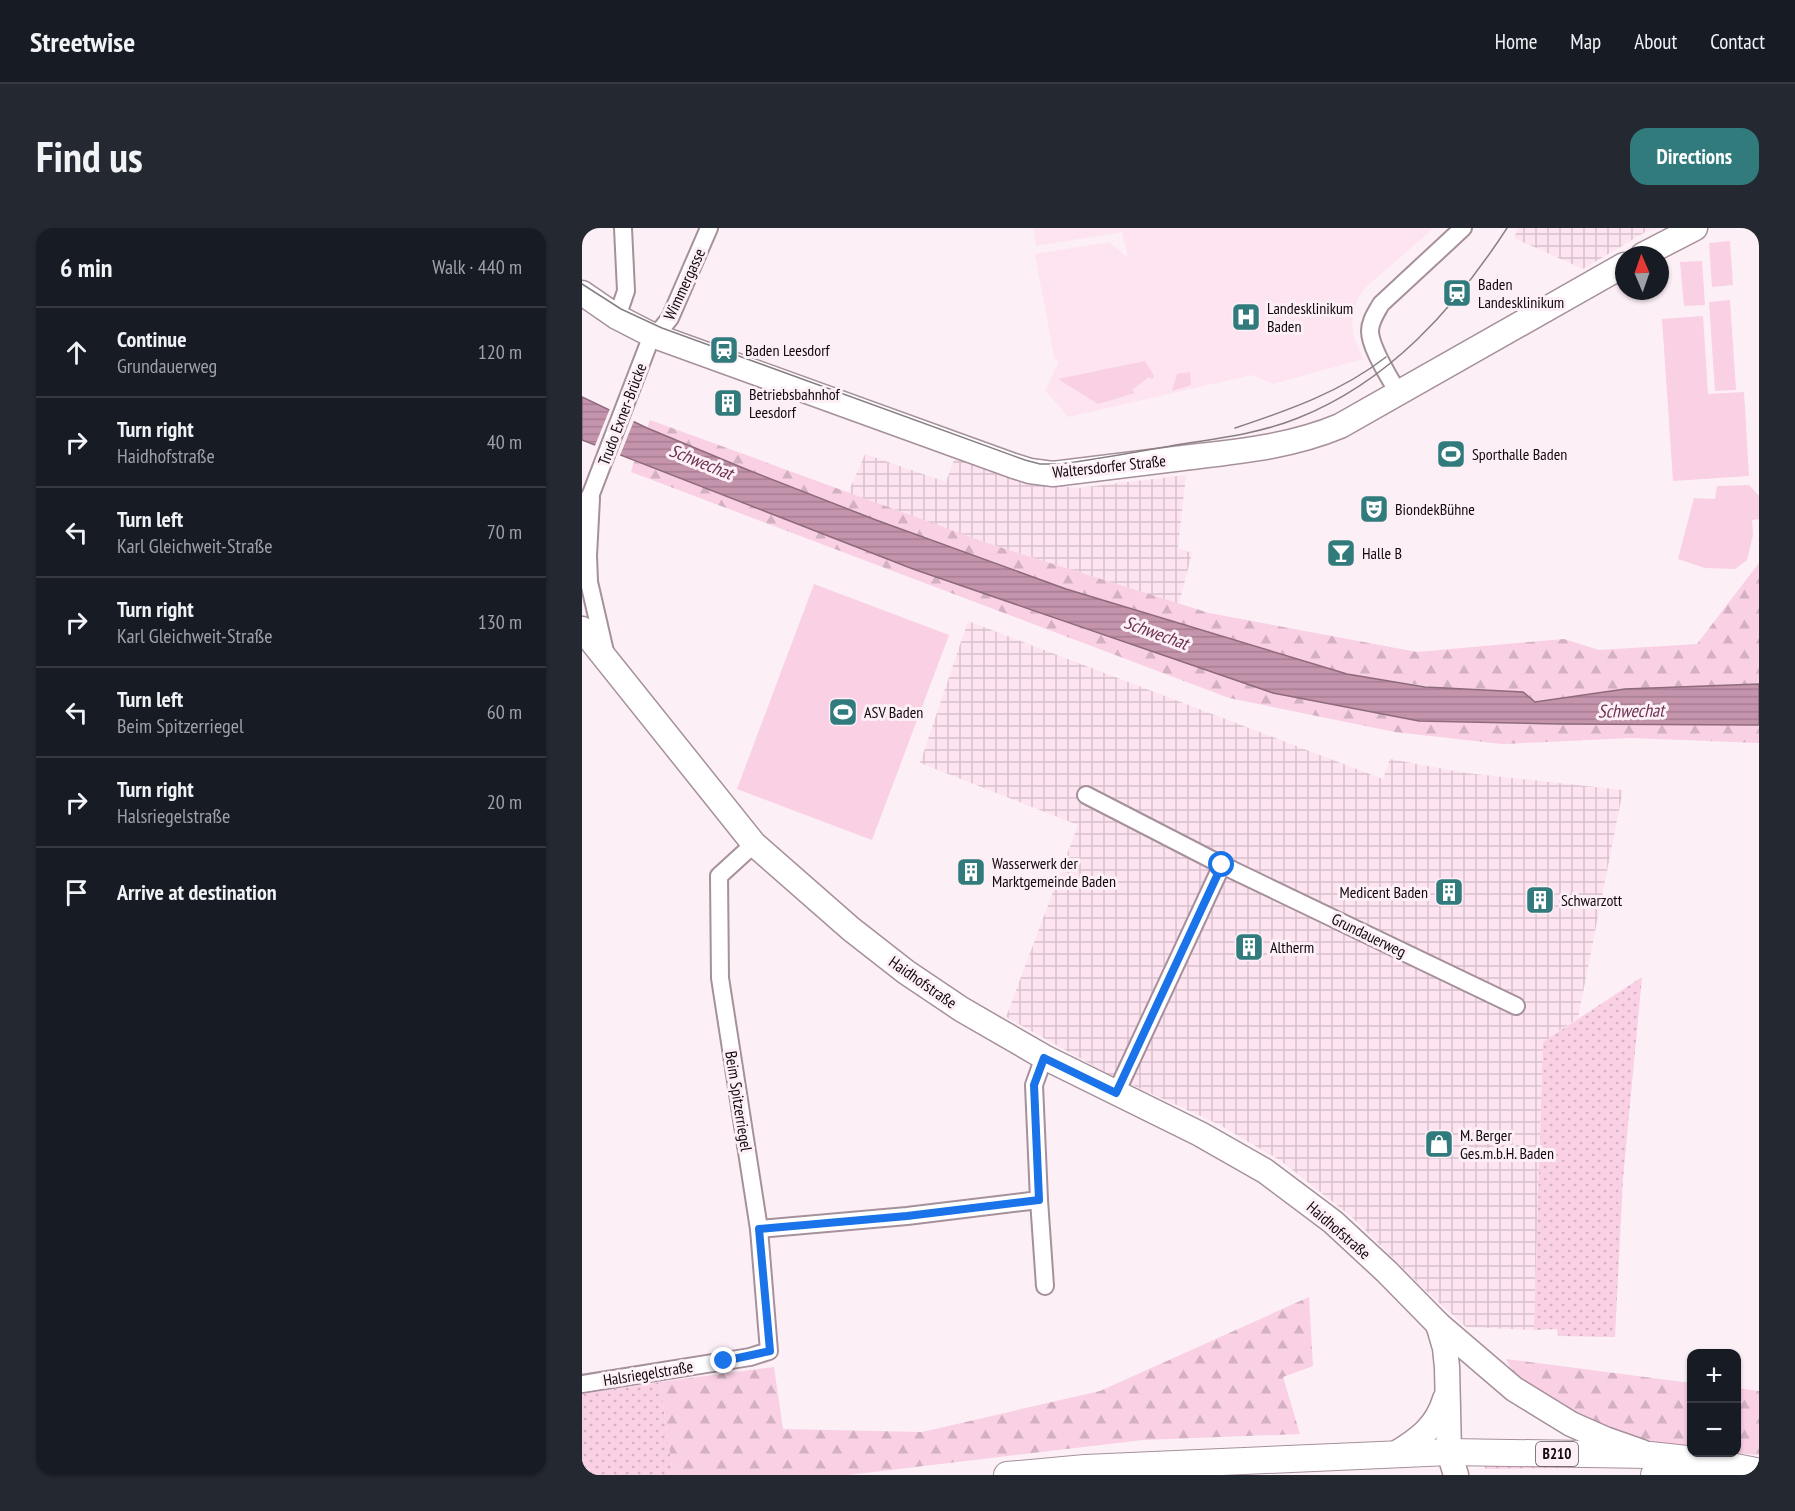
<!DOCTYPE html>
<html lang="en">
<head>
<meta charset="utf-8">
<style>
	body { margin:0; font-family:"PT Sans Narrow",sans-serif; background:#242831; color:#f1f3f6 }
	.controls { position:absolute; right:18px; bottom:18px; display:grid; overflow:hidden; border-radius:12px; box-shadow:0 2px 4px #0004 }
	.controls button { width:54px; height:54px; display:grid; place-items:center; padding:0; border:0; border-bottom:2px solid #363941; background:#171b24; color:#f1f3f6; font:30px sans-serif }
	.compass { position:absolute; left:1033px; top:18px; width:54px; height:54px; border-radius:50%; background:#171b24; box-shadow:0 2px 4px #0004; rotate:358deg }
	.stop { position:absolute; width:18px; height:18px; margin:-14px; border:4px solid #1a73e8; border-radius:50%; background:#fff }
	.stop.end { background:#1a73e8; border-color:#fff; box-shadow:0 2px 6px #0008 }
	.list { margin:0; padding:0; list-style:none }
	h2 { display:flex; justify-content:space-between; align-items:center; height:78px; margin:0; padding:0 24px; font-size:26px }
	h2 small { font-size:20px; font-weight:400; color:#9ea1a6 }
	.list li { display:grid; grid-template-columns:39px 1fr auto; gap:18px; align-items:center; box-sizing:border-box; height:90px; padding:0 24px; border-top:2px solid #363941 }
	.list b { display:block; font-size:22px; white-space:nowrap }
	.list p { margin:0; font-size:20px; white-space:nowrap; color:#9ea1a6 }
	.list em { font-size:20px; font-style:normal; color:#9ea1a6 }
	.icon { flex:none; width:33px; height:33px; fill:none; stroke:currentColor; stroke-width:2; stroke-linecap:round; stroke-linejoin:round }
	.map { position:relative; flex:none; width:1177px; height:1247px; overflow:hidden; border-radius:18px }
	header { display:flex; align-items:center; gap:36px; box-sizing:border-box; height:84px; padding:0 30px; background:#171b24; border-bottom:2px solid #363941 }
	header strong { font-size:28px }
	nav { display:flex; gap:33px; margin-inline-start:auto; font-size:21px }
	.intro { display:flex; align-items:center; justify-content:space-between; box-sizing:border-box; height:144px; padding:0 36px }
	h1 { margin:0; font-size:42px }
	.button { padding:15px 27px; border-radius:18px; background:#317b7d; color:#fff; font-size:21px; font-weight:700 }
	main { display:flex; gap:36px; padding:0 36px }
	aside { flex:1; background:#171b24; border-radius:18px; box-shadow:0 2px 4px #0004 }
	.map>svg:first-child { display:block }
	.built { fill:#fde4f0 }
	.industrial { fill:url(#industrial-grid) }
	.grass { fill:url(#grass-dots) }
	.forest { fill:url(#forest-firs) }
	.garden { fill:#f9d0e4 }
	.water { fill:url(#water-rules); stroke:#8e6a7c; stroke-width:1.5 }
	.pier { fill:#fdeff6 }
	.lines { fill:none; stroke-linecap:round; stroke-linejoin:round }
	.street-casing { stroke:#a6909b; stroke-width:20 }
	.secondary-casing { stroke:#a6909b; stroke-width:27 }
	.primary-casing { stroke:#a6909b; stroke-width:28 }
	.street { stroke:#fff; stroke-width:16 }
	.secondary { stroke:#fff; stroke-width:24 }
	.primary { stroke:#fff; stroke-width:26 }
	.tram { stroke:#897e84; stroke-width:1.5 }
	.route { stroke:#1a73e8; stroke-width:8 }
	.labels { text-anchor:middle; stroke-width:6; stroke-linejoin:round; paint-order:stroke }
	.shield { fill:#fdeff6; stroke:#574e53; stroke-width:1.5 }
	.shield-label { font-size:15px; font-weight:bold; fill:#10090d }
	.street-label { font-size:16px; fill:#10090d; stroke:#fdeff6 }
	.poi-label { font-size:16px; fill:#10090d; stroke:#fdeff6; text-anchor:start }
	.water-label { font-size:18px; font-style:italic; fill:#6c3052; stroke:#fdeff6 }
</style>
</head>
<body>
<header>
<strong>Streetwise</strong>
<nav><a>Home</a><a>Map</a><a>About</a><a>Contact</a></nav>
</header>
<div class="intro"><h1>Find us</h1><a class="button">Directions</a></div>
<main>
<aside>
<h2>6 min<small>Walk · 440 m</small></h2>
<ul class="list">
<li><svg class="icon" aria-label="ahead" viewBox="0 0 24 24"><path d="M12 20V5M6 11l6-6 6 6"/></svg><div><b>Continue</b><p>Grundauerweg</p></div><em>120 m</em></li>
<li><svg class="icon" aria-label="right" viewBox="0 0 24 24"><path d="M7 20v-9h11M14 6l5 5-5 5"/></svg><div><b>Turn right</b><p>Haidhofstraße</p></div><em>40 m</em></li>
<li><svg class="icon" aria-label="left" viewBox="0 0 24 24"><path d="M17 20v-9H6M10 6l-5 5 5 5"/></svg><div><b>Turn left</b><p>Karl Gleichweit-Straße</p></div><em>70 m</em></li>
<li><svg class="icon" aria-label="right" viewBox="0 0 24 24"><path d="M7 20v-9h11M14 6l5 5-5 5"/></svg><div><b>Turn right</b><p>Karl Gleichweit-Straße</p></div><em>130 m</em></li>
<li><svg class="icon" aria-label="left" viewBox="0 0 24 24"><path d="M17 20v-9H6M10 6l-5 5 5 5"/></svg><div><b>Turn left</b><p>Beim Spitzerriegel</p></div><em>60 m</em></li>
<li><svg class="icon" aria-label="right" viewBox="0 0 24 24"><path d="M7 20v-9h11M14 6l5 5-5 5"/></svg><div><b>Turn right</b><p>Halsriegelstraße</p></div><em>20 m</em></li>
<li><svg class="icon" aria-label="arrive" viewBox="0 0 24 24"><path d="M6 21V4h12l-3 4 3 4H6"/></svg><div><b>Arrive at destination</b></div></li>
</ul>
</aside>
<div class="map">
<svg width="1177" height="1247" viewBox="0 0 1177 1247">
	<defs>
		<pattern id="industrial-grid" width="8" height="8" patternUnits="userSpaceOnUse" patternTransform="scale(1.5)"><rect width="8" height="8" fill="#fde4f0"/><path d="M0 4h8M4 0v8" fill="none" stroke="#d8c2cd"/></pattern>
		<pattern id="grass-dots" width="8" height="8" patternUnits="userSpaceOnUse" patternTransform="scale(1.5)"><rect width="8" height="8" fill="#f9d0e4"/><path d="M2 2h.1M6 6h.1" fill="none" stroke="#d4b1c2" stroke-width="1.8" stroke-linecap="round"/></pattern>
		<pattern id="forest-firs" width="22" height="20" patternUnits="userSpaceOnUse" patternTransform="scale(1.5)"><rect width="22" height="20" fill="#f9d0e4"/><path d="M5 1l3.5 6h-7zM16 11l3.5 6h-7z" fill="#d4b1c2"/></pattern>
		<pattern id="water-rules" width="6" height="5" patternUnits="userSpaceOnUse" patternTransform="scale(1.5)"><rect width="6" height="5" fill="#c494ac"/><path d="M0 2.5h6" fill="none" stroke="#a77e93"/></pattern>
	</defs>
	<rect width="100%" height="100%" fill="#fdeff6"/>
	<path class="built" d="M 451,0 L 852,0 L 784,59 L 776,70 L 772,81 L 770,96 L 772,109 L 781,131 L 691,156 L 670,147 L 486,189 L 463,162 L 477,134 L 472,129 L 453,26 L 527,14 L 546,30 L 540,4 L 454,18 Z"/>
	<g class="industrial">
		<path d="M 936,0 L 1075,0 L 1065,3 L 1001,41 L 932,10 Z"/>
		<path d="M 283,226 L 364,254 L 373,229 L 457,256 L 496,260 L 604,247 L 596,320 L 610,325 L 597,376 L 405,315 L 266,265 Z"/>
		<path d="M 386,393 L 801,551 L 808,531 L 884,545 L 1041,562 L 996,790 L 961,814 L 952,1102 L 884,1099 L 842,1061 L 771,990 L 699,933 L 636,896 L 526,846 L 424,789 L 496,597 L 338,535 Z"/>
	</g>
	<g class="grass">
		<path d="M 1060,749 L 1041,950 L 1033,1109 L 976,1108 L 975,1101 L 952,1102 L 961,814 Z"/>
		<path d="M 78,1154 L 91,1247 L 0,1247 L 0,1166 Z"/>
		<path d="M 912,1237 L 1069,1239 L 903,1241 L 903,1238 Z"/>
	</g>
	<g class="forest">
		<path d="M 68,192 L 405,315 L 627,385 L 835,424 L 982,411 L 1017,422 L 1115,416 L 1177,335 L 1177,456 L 1043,461 L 953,474 L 765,446 L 484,361 L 294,292 L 166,242 L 65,200 Z"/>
		<path d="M 52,233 L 331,341 L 691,465 L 837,493 L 977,496 L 1177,497 L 1177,515 L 1049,510 L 920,516 L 813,504 L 647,470 L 49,244 Z"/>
		<path d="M 727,1069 L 731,1138 L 701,1149 L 718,1206 L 561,1212 L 266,1247 L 91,1247 L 78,1154 L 192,1139 L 201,1201 L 340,1204 L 518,1163 Z"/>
		<path d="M 924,1131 L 1109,1155 L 1109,1220 L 1065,1215 L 1023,1204 L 939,1160 Z"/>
		<path d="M 1155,1160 L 1177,1163 L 1177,1227 L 1152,1225 L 1154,1224 Z"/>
	</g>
	<g class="garden">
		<path d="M 1148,13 L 1151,57 L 1130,59 L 1127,15 Z"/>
		<path d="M 1120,33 L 1123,77 L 1102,78 L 1098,34 Z"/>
		<path d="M 1148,72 L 1154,162 L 1133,163 L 1127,74 Z"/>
		<path d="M 1121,88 L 1126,166 L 1162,164 L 1167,248 L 1091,253 L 1080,91 Z"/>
		<path d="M 563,133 L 572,148 L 570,151 L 567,149 L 550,162 L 553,165 L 516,176 L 476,151 Z"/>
		<path d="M 608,144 L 609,157 L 590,163 L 595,146 Z"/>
		<path d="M 1167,257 L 1177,268 L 1177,291 L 1170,292 L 1171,307 L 1165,332 L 1153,341 L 1123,340 L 1096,331 L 1112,270 L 1133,271 L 1135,258 Z"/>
		<path d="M 232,356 L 367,407 L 290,612 L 155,561 Z"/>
	</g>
	<path class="water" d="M 0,169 L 65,200 L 166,242 L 294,292 L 484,361 L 765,446 L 843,459 L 941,464 L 953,474 L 1043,461 L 1177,456 L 1177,497 L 977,496 L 837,493 L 691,465 L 331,341 L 0,212 Z"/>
	<path class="pier" d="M 29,178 L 53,190 L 37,230 L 12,220 Z"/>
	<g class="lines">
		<g class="street-casing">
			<g id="street">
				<path d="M 35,89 L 44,63 L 41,0"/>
				<path d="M 816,165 C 808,150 788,120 788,103 C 788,93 794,85 799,76 L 881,0"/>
				<path d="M 9,270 L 6,328 L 7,354 L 24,428"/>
				<path d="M 0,282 L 9,266 L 70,107 L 80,100 L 88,90 L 127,0"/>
				<path d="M 504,567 L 640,637 L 934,778"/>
				<path d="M 534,865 L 640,637"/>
				<path d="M 457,972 L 463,1058"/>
				<path d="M 177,1001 L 325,988 L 457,972 L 452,857 L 462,829"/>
				<path d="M 0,1156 L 168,1129 L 187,1123 L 177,1001 L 138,750 L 137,648 L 172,616"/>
			</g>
		</g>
		<g class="secondary-casing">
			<g id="secondary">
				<path d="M 1061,27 L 1113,0"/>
				<path d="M 0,65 L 35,89 L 70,107 L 432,238 L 448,243 L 471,246 C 517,240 563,235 609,229 C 661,223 710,218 758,198 L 1042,37"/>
				<path d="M 0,401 L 172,616 L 269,701 L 324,744 L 379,781 L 462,829 L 618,906 L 683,943 L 751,994 L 805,1044 L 856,1096 L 932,1161 L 989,1196 L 1023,1211 L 1060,1224"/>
				<path d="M 856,1096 L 863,1120 L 865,1139 L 867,1224 L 874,1247"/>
				<path d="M 813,1226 C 836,1212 855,1199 863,1171"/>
			</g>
		</g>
		<g class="primary-casing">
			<g id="primary">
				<path d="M 425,1247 L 503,1240 L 867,1224 L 1068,1227 L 1123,1233 L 1174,1243"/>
				<path d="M 1072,1247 L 1120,1245"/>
			</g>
		</g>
		<use href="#street" class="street"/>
		<use href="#secondary" class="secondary"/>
		<use href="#primary" class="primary"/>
		<g class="tram">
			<path d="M 0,56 L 39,81 L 80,100 L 443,232 L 458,236 L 478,236 C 519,231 559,223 600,216 C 639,210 679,205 716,190 C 807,154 873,80 925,0"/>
			<path d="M 653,200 C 707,182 759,164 804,129"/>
		</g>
	</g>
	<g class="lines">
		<path class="route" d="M 142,1133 L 188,1123 L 177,1001 L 325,988 L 457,972 L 452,857 L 462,830 L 534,865 L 640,637"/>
	</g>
	<defs>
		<g id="station-square" transform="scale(1.5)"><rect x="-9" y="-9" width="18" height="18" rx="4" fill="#317b7d" stroke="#fdeff6"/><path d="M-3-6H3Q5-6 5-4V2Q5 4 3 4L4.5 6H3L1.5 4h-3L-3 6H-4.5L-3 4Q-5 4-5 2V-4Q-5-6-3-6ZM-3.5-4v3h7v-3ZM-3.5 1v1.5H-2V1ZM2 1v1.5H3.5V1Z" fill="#fff"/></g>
		<g id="hospital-square" transform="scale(1.5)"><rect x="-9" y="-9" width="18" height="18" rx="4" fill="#317b7d" stroke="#fdeff6"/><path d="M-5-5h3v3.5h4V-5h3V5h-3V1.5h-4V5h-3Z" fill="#fff"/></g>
		<g id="building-square" transform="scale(1.5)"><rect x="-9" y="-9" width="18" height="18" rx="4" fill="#317b7d" stroke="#fdeff6"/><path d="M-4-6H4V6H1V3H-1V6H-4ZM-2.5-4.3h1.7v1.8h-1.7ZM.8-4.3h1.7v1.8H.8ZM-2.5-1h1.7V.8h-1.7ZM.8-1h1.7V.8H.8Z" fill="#fff"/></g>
		<g id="stadium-square" transform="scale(1.5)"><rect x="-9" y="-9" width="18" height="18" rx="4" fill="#317b7d" stroke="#fdeff6"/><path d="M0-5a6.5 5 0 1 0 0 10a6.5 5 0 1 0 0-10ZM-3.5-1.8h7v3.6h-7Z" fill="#fff"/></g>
		<g id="theatre-square" transform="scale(1.5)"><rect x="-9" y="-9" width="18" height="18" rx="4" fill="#317b7d" stroke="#fdeff6"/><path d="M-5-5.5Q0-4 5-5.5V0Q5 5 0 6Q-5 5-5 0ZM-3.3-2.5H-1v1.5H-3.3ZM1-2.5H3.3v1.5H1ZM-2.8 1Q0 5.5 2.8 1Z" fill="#fff"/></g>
		<g id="bar-square" transform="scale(1.5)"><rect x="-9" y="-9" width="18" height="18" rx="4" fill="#317b7d" stroke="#fdeff6"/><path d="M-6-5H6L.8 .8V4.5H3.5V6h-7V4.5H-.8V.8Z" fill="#fff"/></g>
		<g id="shop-square" transform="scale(1.5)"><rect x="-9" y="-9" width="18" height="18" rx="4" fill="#317b7d" stroke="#fdeff6"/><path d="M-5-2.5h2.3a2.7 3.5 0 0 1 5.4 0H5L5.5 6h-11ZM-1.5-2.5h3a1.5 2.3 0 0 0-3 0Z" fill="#fff"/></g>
	</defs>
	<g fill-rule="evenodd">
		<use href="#station-square" x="875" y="65"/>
		<use href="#hospital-square" x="664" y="89"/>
		<use href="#station-square" x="142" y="122"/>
		<use href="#building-square" x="146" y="175"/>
		<use href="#stadium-square" x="869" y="226"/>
		<use href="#theatre-square" x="792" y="281"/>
		<use href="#bar-square" x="759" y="325"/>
		<use href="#stadium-square" x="261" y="484"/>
		<use href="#building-square" x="389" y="644"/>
		<use href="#building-square" x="867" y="664"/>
		<use href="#building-square" x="958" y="672"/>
		<use href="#building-square" x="667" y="719"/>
		<use href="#shop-square" x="857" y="916"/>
	</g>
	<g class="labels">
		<rect class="shield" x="954" y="1214" width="42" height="24" rx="4.5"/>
		<g class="shield-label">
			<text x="975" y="1231">B210</text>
		</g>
		<g class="street-label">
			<text transform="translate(102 56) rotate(-65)" y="6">Wimmergasse</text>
			<text transform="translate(40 186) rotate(-69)" y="6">Trudo Exner-Brücke</text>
			<text transform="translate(527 238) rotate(-6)" y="6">Waltersdorfer Straße</text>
			<text transform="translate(787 707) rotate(26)" y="6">Grundauerweg</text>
			<text transform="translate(341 754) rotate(35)" y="6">Haidhofstraße</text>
			<text transform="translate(157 873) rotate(81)" y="6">Beim Spitzerriegel</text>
			<text transform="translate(757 1002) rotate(41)" y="6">Haidhofstraße</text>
			<text transform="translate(66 1145) rotate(-9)" y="6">Halsriegelstraße</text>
		</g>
		<g class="poi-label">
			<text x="896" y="62">Baden<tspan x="896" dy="18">Landesklinikum</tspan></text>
			<text x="685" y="86">Landesklinikum<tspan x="685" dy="18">Baden</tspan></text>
			<text x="163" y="128">Baden Leesdorf</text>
			<text x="167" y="172">Betriebsbahnhof<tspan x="167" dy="18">Leesdorf</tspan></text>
			<text x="890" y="232">Sporthalle Baden</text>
			<text x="813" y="287">BiondekBühne</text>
			<text x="780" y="331">Halle B</text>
			<text x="282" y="490">ASV Baden</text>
			<text x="410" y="641">Wasserwerk der<tspan x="410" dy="18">Marktgemeinde Baden</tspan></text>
			<text x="846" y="670" text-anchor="end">Medicent Baden</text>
			<text x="979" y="678">Schwarzott</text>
			<text x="688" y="725">Altherm</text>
			<text x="878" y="913">M. Berger<tspan x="878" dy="18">Ges.m.b.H. Baden</tspan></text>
		</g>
		<g class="water-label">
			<text transform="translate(119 234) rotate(22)" y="6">Schwechat</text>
			<text transform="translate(574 405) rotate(20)" y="6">Schwechat</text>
			<text transform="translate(1049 483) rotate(-1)" y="6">Schwechat</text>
		</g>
	</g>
</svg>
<div class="controls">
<button>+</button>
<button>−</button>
</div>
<svg class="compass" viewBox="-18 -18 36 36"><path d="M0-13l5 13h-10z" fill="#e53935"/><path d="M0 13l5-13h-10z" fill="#9ea1a6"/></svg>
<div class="stop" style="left:640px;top:637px"></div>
<div class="stop end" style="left:142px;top:1133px"></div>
</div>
</main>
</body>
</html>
